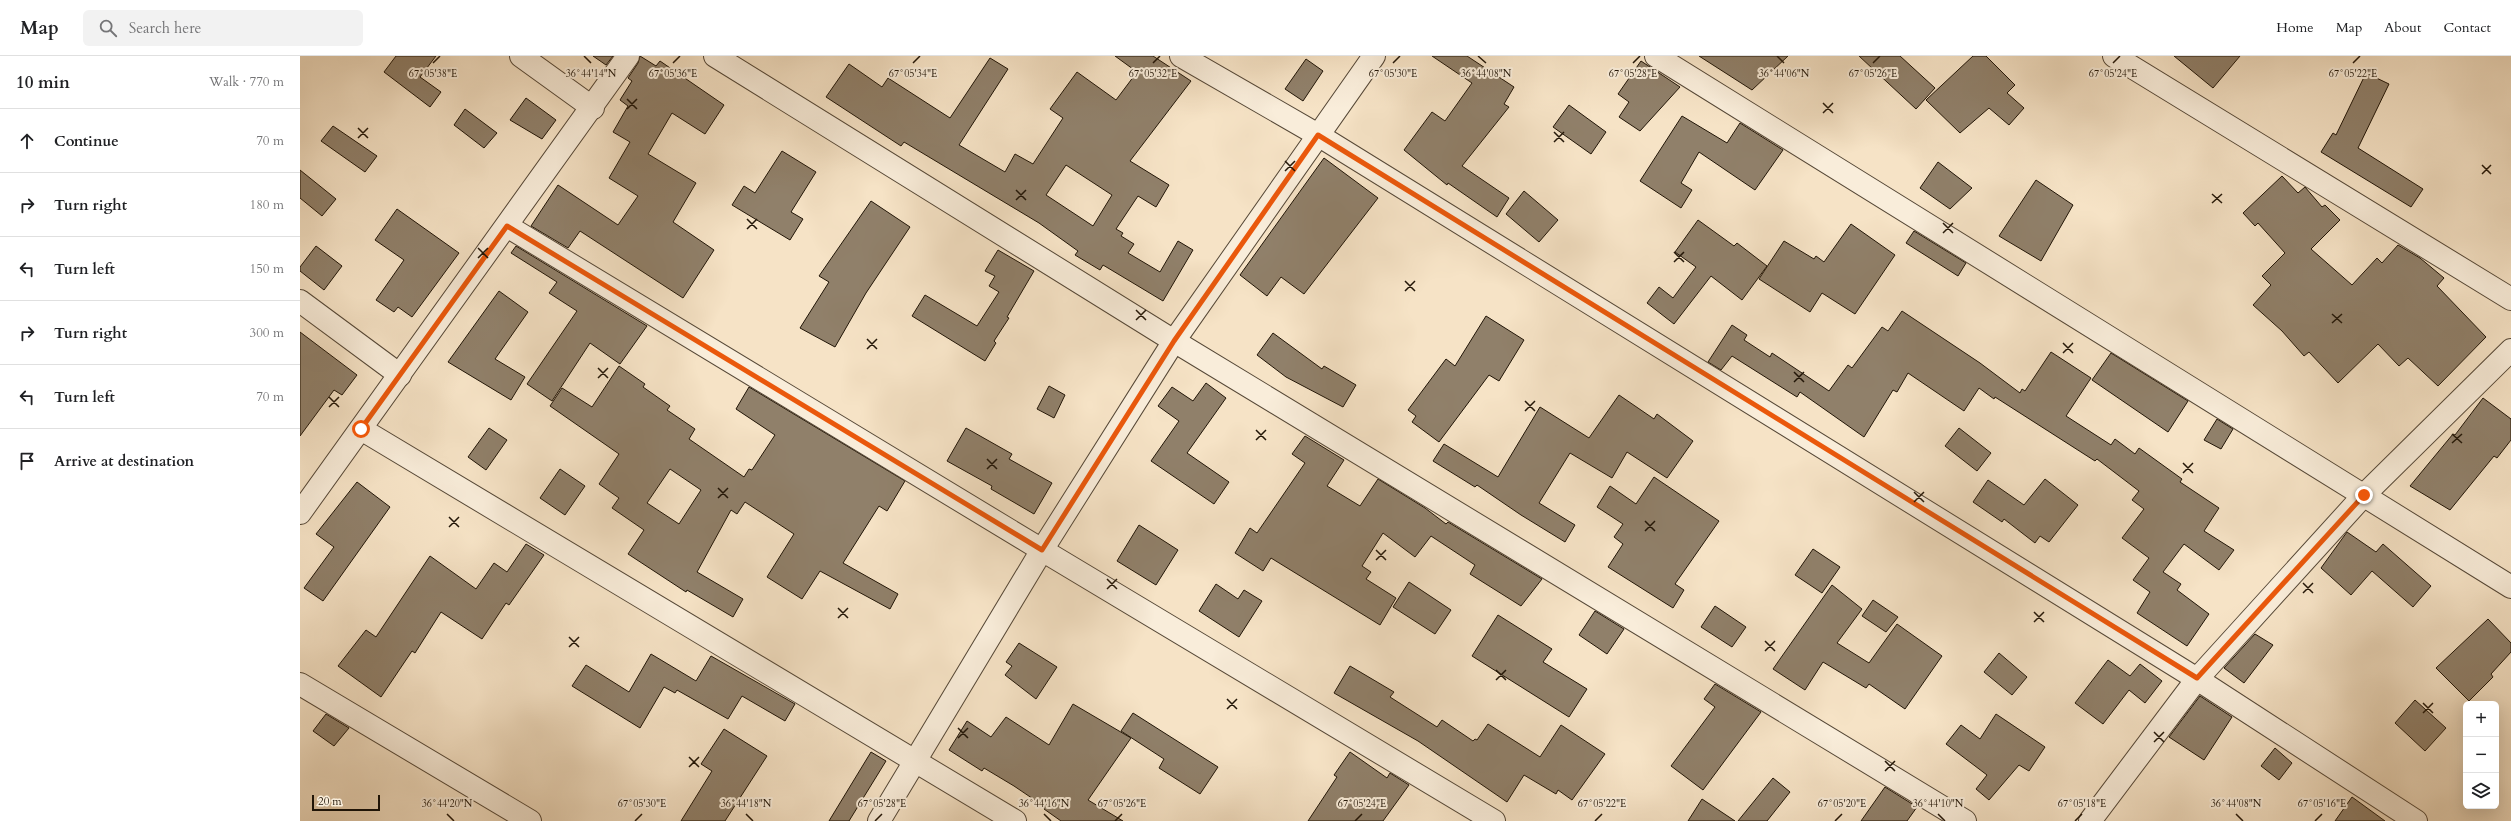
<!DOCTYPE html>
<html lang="en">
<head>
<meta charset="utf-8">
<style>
	body { margin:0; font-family:Cardo,serif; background:#f2f2f2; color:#202124 }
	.controls { position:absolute; right:12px; bottom:12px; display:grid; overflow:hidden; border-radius:6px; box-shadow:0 4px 16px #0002 }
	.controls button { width:36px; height:36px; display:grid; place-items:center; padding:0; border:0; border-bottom:1px solid #e0e0e0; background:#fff; color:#202124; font:20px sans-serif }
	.scale { position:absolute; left:12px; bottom:10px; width:68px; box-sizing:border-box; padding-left:4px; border:2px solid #211507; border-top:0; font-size:11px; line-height:14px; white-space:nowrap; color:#211507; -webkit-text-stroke:3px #f9edda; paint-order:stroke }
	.stop { position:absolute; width:12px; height:12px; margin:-9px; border:3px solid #ea580c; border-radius:50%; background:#fff }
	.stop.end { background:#ea580c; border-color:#fff; box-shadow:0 1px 4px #0008 }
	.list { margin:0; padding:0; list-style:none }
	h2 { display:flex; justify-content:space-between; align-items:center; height:52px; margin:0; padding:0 16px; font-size:17px }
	h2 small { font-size:13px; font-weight:400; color:#757577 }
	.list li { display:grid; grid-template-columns:26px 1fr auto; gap:12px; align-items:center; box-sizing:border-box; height:64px; padding:0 16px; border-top:1px solid #e0e0e0 }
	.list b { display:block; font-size:15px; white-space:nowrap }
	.list em { font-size:13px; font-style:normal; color:#757577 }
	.icon { flex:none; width:22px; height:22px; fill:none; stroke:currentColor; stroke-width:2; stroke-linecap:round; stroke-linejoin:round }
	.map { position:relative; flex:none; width:2211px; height:765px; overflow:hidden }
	header { display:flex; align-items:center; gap:24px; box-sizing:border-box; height:56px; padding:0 20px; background:#fff; border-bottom:1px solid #e0e0e0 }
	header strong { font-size:19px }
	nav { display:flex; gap:22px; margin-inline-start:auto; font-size:14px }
	.search { width:280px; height:36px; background:#f2f2f2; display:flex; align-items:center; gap:10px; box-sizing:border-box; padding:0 14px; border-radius:6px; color:#757577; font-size:15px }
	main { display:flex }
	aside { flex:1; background:#fff }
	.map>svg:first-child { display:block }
	.building { fill:#90806a; stroke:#211507; fill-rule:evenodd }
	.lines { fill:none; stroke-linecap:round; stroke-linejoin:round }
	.street-casing { stroke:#564837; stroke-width:24 }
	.street { stroke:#f9edda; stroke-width:22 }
	.route { stroke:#ea580c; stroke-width:5 }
	.ticks { fill:none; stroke:#211507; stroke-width:1.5 }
	.ticks-label { font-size:10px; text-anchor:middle; fill:#211507; stroke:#f9edda; stroke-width:4; stroke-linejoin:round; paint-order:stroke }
</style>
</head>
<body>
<header>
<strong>Map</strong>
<div class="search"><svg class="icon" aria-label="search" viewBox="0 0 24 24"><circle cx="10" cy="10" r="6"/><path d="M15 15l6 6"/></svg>Search here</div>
<nav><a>Home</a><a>Map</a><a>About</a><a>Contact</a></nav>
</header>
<main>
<aside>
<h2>10 min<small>Walk · 770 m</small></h2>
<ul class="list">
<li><svg class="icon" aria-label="ahead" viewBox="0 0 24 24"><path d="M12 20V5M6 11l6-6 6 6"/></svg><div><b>Continue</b></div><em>70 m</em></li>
<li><svg class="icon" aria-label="right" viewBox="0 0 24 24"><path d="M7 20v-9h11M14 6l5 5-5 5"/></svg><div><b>Turn right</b></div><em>180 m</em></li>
<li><svg class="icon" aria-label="left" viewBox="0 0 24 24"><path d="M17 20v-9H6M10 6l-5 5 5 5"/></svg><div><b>Turn left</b></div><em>150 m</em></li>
<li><svg class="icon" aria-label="right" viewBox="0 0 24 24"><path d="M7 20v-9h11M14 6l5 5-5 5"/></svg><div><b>Turn right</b></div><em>300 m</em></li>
<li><svg class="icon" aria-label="left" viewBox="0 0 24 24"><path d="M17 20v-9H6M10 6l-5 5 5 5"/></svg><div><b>Turn left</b></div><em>70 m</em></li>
<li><svg class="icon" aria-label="arrive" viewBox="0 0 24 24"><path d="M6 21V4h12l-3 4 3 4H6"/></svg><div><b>Arrive at destination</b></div></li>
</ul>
</aside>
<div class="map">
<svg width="2211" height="765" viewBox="0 0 2211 765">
	<rect width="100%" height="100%" fill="#f6e3c6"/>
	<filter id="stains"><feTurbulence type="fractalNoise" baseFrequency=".005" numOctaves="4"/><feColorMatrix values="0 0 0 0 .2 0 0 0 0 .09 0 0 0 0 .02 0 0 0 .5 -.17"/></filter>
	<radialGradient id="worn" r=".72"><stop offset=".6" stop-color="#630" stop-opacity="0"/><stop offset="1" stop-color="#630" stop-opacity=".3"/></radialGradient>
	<g class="building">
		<path d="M 96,0 L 136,0 L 120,21 L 141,36 L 130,51 L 84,16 Z"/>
		<path d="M 293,0 L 313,0 L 306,9 Z"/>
		<path d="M 340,0 L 356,10 L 360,5 L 424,49 L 405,78 L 372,57 L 348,98 L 396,127 L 373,166 L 414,194 L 383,242 L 280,175 L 268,192 L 231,170 L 258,129 L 318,169 L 338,140 L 309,122 L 330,86 L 313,76 L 328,50 L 320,44 L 332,25 L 328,22 L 338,7 Z"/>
		<path d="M 815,0 L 853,0 L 891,25 L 830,105 L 869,129 L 856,151 L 838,140 L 816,173 L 823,177 L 821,180 L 834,188 L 828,197 L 860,216 L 878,185 L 893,194 L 863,245 L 803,209 L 800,214 L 775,199 L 778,195 L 739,167 L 604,86 L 601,90 L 526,41 L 549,8 L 582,31 L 588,22 L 650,62 L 690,2 L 708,13 L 659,89 L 705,116 L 715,98 L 733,108 L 763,62 L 750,53 L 777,16 L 816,44 L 837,16 ZM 766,109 L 812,139 L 793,170 L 746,139 Z"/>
		<path d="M 1132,0 L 1167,0 L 1214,31 L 1204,48 L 1209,51 L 1162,110 L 1209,142 L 1197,161 L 1148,127 L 1147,129 L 1104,94 L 1132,56 L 1145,65 L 1172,27 Z"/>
		<path d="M 1399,0 L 1488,0 L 1452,34 Z"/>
		<path d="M 1559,0 L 1600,0 L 1635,32 L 1616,53 Z"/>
		<path d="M 1673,0 L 1686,0 L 1715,29 L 1707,37 L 1724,52 L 1709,69 L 1689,52 L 1660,77 L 1626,44 Z"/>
		<path d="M 1874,0 L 1940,0 L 1913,32 Z"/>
		<path d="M 1006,3 L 1023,15 L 1003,45 L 985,33 Z"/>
		<path d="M 1341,5 L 1380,31 L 1340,75 L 1319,61 L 1329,46 L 1318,38 Z"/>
		<path d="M 2066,17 L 2089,28 L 2058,92 L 2123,133 L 2111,151 L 2021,96 L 2033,77 L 2036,79 Z"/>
		<path d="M 226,42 L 256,64 L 242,83 L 210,64 Z"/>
		<path d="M 1269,49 L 1306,76 L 1291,98 L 1253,71 Z"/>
		<path d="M 165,53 L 197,77 L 184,92 L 154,69 Z"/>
		<path d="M 1382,60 L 1427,87 L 1440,67 L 1483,94 L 1455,134 L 1399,96 L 1381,127 L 1392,134 L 1381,152 L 1340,125 Z"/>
		<path d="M 33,70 L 77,100 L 65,116 L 21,85 Z"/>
		<path d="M 482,95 L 516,116 L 491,156 L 503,163 L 490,184 L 432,149 L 444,130 L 455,137 Z"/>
		<path d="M 1024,102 L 1078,142 L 1004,238 L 981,221 L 967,240 L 940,219 Z"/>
		<path d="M 1638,106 L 1672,132 L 1650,153 L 1620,132 Z"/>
		<path d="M 0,114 L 36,143 L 22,160 L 0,142 Z"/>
		<path d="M 1982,120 L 1998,137 L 2005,131 L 2022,151 L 2025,149 L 2040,164 L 2011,193 L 2052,229 L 2077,202 L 2082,207 L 2098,189 L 2120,202 L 2144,222 L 2137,230 L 2186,281 L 2138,330 L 2108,302 L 2099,310 L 2078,288 L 2038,327 L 2009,296 L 2004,300 L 1982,275 L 1953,249 L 1971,229 L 1962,220 L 1985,197 L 1958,167 L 1955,170 L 1943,157 Z"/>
		<path d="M 1736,124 L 1773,149 L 1741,205 L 1699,180 Z"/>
		<path d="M 1224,135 L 1258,164 L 1239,186 L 1206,158 Z"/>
		<path d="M 571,145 L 610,171 L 566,237 L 535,291 L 500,272 L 529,226 L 519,220 Z"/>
		<path d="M 97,153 L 159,197 L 112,261 L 98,251 L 94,256 L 76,244 L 104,204 L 75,184 Z"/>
		<path d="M 1398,164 L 1434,190 L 1437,187 L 1467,210 L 1442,244 L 1411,220 L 1374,268 L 1347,247 L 1359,231 L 1373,242 L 1396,211 L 1375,196 Z"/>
		<path d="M 1551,168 L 1595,199 L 1555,258 L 1522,237 L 1510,256 L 1459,223 L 1484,185 L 1514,203 L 1516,200 L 1524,206 Z"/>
		<path d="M 1614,175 L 1666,207 L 1658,220 L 1606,187 Z"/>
		<path d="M 16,190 L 42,210 L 24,234 L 0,215 L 0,211 Z"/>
		<path d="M 216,190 L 347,270 L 320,308 L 290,287 L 252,345 L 227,328 L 277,255 L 249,237 L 257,226 L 211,197 Z"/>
		<path d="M 698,194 L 734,215 L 707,261 L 709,262 L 694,285 L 696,287 L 685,305 L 612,260 L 625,239 L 677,270 L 699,236 L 689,230 L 695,220 L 685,215 Z"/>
		<path d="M 199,235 L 228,256 L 195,303 L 225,321 L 211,344 L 148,306 Z"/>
		<path d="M 1602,255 L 1680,307 L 1720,337 L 1722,333 L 1725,335 L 1751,296 L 1791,322 L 1766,360 L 1811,389 L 1815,383 L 1835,398 L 1839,392 L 1882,423 L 1880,426 L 1919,452 L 1904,475 L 1934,494 L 1919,514 L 1884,488 L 1863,516 L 1881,528 L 1877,534 L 1909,558 L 1887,590 L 1837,557 L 1850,536 L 1833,524 L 1849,502 L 1822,482 L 1844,453 L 1832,444 L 1839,435 L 1797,403 L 1795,405 L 1695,341 L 1694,343 L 1679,332 L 1664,355 L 1608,317 L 1597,336 L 1593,334 L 1564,381 L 1500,336 L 1497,341 L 1432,300 L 1421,314 L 1408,306 L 1432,269 L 1447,279 L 1444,284 L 1470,301 L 1472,297 L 1529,335 L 1548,309 L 1552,312 L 1582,271 L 1588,275 Z"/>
		<path d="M 1186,260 L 1224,284 L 1199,325 L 1189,319 L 1139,386 L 1112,366 L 1116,360 L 1108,354 L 1146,303 L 1155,310 Z"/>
		<path d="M 0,276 L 57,319 L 42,339 L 34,334 L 0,380 Z"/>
		<path d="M 973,277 L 1022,313 L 1024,310 L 1056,329 L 1043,351 L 986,321 L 957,299 Z"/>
		<path d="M 1811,297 L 1888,345 L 1868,376 L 1792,324 Z"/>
		<path d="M 319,310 L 345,328 L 343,331 L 370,350 L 367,354 L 395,373 L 389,383 L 444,421 L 449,413 L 452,414 L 475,379 L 436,353 L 449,331 L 605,425 L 587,455 L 579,450 L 543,507 L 598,538 L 590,553 L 520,515 L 502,543 L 467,521 L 494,478 L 445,446 L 437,458 L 431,454 L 397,516 L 443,543 L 433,561 L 387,534 L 386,536 L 328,498 L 344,474 L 312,452 L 319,442 L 299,428 L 319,398 L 250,350 L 262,332 L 292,351 ZM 370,413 L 401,434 L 379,468 L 347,447 Z"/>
		<path d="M 906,327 L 926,342 L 887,397 L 929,426 L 914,448 L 851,405 L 879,365 L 858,350 L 872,331 L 893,345 Z"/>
		<path d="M 749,330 L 765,339 L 754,362 L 737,353 Z"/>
		<path d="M 1319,339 L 1354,363 L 1357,358 L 1393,385 L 1367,422 L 1327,396 L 1312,422 L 1270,397 L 1239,447 L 1275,469 L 1265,486 L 1221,459 L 1177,429 L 1175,431 L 1133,405 L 1144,388 L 1198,421 L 1240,351 L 1289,382 Z"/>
		<path d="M 2183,342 L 2211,363 L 2211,384 L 2197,402 L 2194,400 L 2150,454 L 2110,430 L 2153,378 L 2155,379 Z"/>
		<path d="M 1917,363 L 1933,373 L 1921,393 L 1904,384 Z"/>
		<path d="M 189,372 L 207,384 L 186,414 L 168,401 Z"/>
		<path d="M 666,372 L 712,398 L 709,403 L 752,427 L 734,458 L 691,433 L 692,430 L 647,405 Z"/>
		<path d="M 1659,372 L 1691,397 L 1677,415 L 1645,390 Z"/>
		<path d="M 1005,380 L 1044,404 L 1027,430 L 1060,450 L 1078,423 L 1125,452 L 1146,468 L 1148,466 L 1242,523 L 1221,550 L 1170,518 L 1175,509 L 1131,480 L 1115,501 L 1083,477 L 1062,510 L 1071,516 L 1066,523 L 1096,542 L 1080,569 L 971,502 L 963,515 L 935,497 L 950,472 L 957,477 L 1005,407 L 992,398 Z"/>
		<path d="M 260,413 L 285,430 L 265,459 L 240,442 Z"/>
		<path d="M 1354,421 L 1419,465 L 1375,528 L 1384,534 L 1373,552 L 1308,511 L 1323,488 L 1314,481 L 1323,468 L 1297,451 L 1310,430 L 1336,448 Z"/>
		<path d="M 1745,423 L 1778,449 L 1749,486 L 1740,480 L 1735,487 L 1704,463 L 1702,466 L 1673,446 L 1688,424 L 1724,449 Z"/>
		<path d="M 57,426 L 90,451 L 23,545 L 4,532 L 34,491 L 16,478 Z"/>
		<path d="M 839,469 L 878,494 L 856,529 L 817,505 Z"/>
		<path d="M 2047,476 L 2076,496 L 2083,488 L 2131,530 L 2113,551 L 2072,515 L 2051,539 L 2021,512 Z"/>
		<path d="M 226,488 L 244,499 L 209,549 L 206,547 L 182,583 L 141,556 L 115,597 L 112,595 L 81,641 L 38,610 L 66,574 L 76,581 L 130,500 L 176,533 L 194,507 L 207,516 Z"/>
		<path d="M 1513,493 L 1540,511 L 1522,537 L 1495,519 Z"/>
		<path d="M 1109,526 L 1151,554 L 1135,578 L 1093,551 Z"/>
		<path d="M 916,528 L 938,543 L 944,534 L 962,545 L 939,581 L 899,555 Z"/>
		<path d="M 1532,529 L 1562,553 L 1537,587 L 1569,607 L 1597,568 L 1642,600 L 1605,653 L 1569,628 L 1566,632 L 1523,606 L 1505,634 L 1473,613 Z"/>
		<path d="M 1573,544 L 1598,561 L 1586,576 L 1562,560 Z"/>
		<path d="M 1415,550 L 1446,571 L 1432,591 L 1401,571 Z"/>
		<path d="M 1295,555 L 1324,573 L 1307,598 L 1279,579 Z"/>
		<path d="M 1198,559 L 1252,593 L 1243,606 L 1287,633 L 1269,661 L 1172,600 Z"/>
		<path d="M 2188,563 L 2211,587 L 2211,596 L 2191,618 L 2193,621 L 2169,645 L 2136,612 Z"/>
		<path d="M 1955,578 L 1973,589 L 1944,627 L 1924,612 Z"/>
		<path d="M 719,587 L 757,611 L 736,643 L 705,619 L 712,610 L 706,606 Z"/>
		<path d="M 1699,597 L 1727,621 L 1712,639 L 1684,616 Z"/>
		<path d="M 351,598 L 396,625 L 411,600 L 495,648 L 485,665 L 442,640 L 428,663 L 377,634 L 375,637 L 364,631 L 340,672 L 272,630 L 286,609 L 329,636 Z"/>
		<path d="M 1808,604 L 1830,620 L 1840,608 L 1862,625 L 1845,647 L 1829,634 L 1803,668 L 1775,647 Z"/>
		<path d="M 1050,610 L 1094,636 L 1090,641 L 1137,671 L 1142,664 L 1173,685 L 1175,683 L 1177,684 L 1188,668 L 1240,701 L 1261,669 L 1305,698 L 1272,744 L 1258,734 L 1256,738 L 1224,719 L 1207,746 L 1118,685 L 1034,637 Z"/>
		<path d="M 1415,628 L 1461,656 L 1403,734 L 1371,710 L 1415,651 L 1404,643 Z"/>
		<path d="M 1900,640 L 1932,661 L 1904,704 L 1869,681 Z"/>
		<path d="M 2115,644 L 2146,672 L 2125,695 L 2095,667 Z"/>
		<path d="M 773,648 L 831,682 L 788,744 L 823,765 L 761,765 L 744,753 L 745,751 L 714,730 L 684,712 L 682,715 L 649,694 L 667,665 L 691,681 L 706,661 L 749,689 Z"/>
		<path d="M 833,657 L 918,711 L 900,738 L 859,712 L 864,703 L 821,675 Z"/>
		<path d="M 26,658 L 49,672 L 34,690 L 13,675 Z"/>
		<path d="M 1696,658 L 1745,691 L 1729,715 L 1719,709 L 1689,744 L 1676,733 L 1687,719 L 1646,688 L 1661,669 L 1680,683 Z"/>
		<path d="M 424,673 L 467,700 L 425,765 L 381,765 L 412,715 L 401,708 Z"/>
		<path d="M 1975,692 L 1992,707 L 1979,724 L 1961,710 Z"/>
		<path d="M 571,696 L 586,705 L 549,765 L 529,765 Z"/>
		<path d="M 1050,696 L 1087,722 L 1090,717 L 1109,729 L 1083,765 L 1008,765 L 1037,721 L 1034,719 Z"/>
		<path d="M 1473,722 L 1490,736 L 1467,765 L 1438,765 Z"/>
		<path d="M 1585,731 L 1617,751 L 1607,765 L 1561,765 Z"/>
		<path d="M 2052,741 L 2085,765 L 2035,765 Z"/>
		<path d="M 1402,743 L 1435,765 L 1388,765 Z"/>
	</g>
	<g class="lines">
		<g class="street-casing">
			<g id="street">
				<path d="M 221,0 L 293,52"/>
				<path d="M 415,0 L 874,285 L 1665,765"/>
				<path d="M 881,0 L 1018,79 L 1897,623 L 2116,765"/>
				<path d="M 1356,0 L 2211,531"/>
				<path d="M 1814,0 L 2211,243"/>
				<path d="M 207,170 L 742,494 L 1194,765"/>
				<path d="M 0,245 L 100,319"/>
				<path d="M 61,373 L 715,765"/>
				<path d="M 0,457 L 328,0"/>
				<path d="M 0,628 L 230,765"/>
				<path d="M 579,765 L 742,494 L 874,285 L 1074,0"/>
				<path d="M 1790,765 L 1897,623 L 2064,439 L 2211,294"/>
			</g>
		</g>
		<use href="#street" class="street"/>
	</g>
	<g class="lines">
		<path class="route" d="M 61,373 L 207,170 L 742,494 L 874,285 L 1018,79 L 1897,622 L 2064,439"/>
	</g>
	<path class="ticks" d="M 284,0 L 291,7M 1178,0 L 1186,7M 1477,0 L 1484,7M 133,7 L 140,0M 373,7 L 380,0M 613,7 L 620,0M 853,7 L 860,0M 1093,7 L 1100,0M 1333,7 L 1340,0M 1573,7 L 1580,0M 1813,7 L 1820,0M 2053,7 L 2060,0M 327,43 L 337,53M 1523,47 L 1533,57M 327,53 L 337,43M 1523,57 L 1533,47M 58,72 L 68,82M 1254,76 L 1264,86M 58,82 L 68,72M 1254,86 L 1264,76M 985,105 L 995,115M 2182,109 L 2191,118M 985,115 L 995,105M 2182,118 L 2191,109M 716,134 L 726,144M 1912,138 L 1922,147M 716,144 L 726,134M 1912,147 L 1922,138M 447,163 L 457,173M 1643,167 L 1653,177M 447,173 L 457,163M 1643,177 L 1653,167M 178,192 L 188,202M 1374,196 L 1384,206M 178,202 L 188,192M 1374,206 L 1384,196M 1105,225 L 1115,235M 1105,235 L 1115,225M 836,254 L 846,264M 2032,258 L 2042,267M 836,264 L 846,254M 2032,267 L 2042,258M 567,283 L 577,293M 1763,287 L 1773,297M 567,293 L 577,283M 1763,297 L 1773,287M 298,312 L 308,322M 1494,316 L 1504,326M 298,322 L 308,312M 1494,326 L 1504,316M 29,341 L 39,351M 1225,345 L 1235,355M 29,351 L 39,341M 1225,355 L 1235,345M 956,374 L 966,384M 2152,378 L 2162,387M 956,384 L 966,374M 2152,387 L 2162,378M 687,403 L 697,413M 1883,407 L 1893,417M 687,413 L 697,403M 1883,417 L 1893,407M 418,432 L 428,442M 1614,436 L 1624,446M 418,442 L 428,432M 1614,446 L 1624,436M 149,461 L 159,471M 1345,465 L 1355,475M 149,471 L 159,461M 1345,475 L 1355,465M 1076,494 L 1086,504M 1076,504 L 1086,494M 807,523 L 817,533M 2003,527 L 2013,537M 807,533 L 817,523M 2003,537 L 2013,527M 538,552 L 548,562M 1734,556 L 1744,566M 538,562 L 548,552M 1734,566 L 1744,556M 269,581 L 279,591M 1465,585 L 1475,595M 269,591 L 279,581M 1465,595 L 1475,585M 1196,614 L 1206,624M 1196,624 L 1206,614M 927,643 L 937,653M 2123,647 L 2133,657M 927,653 L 937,643M 2123,657 L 2133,647M 658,672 L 668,682M 1854,676 L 1864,686M 658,682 L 668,672M 1854,686 L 1864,676M 389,701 L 399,711M 1585,705 L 1595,715M 389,711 L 399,701M 1585,715 L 1595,705M 147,758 L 154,765M 446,758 L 453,765M 744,758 L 751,765M 1638,758 L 1645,765M 1936,758 L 1943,765M 335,765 L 342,758M 575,765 L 582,758M 815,765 L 822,758M 1055,765 L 1062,758M 1295,765 L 1302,758M 1535,765 L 1542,758M 1775,765 L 1782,758M 2015,765 L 2022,758"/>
	<g class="ticks-label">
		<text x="133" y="21">67°05'38"E</text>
		<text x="291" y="21">36°44'14"N</text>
		<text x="373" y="21">67°05'36"E</text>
		<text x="613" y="21">67°05'34"E</text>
		<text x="853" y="21">67°05'32"E</text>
		<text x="1093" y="21">67°05'30"E</text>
		<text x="1186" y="21">36°44'08"N</text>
		<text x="1333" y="21">67°05'28"E</text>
		<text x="1484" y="21">36°44'06"N</text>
		<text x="1573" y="21">67°05'26"E</text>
		<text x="1813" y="21">67°05'24"E</text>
		<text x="2053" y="21">67°05'22"E</text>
		<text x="147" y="751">36°44'20"N</text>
		<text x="342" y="751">67°05'30"E</text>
		<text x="582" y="751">67°05'28"E</text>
		<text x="822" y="751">67°05'26"E</text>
		<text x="1062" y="751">67°05'24"E</text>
		<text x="1302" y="751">67°05'22"E</text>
		<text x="1542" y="751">67°05'20"E</text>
		<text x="1782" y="751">67°05'18"E</text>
		<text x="2022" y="751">67°05'16"E</text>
		<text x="446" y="751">36°44'18"N</text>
		<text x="744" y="751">36°44'16"N</text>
		<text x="1638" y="751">36°44'10"N</text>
		<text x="1936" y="751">36°44'08"N</text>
	</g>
	<rect width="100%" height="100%" filter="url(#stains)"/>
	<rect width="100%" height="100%" fill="url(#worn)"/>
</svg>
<div class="controls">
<button>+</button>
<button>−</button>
<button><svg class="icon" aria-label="layers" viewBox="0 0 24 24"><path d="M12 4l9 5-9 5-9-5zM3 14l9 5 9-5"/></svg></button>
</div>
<div class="scale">20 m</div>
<div class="stop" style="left:61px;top:373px"></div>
<div class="stop end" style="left:2064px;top:439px"></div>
</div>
</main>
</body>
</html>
